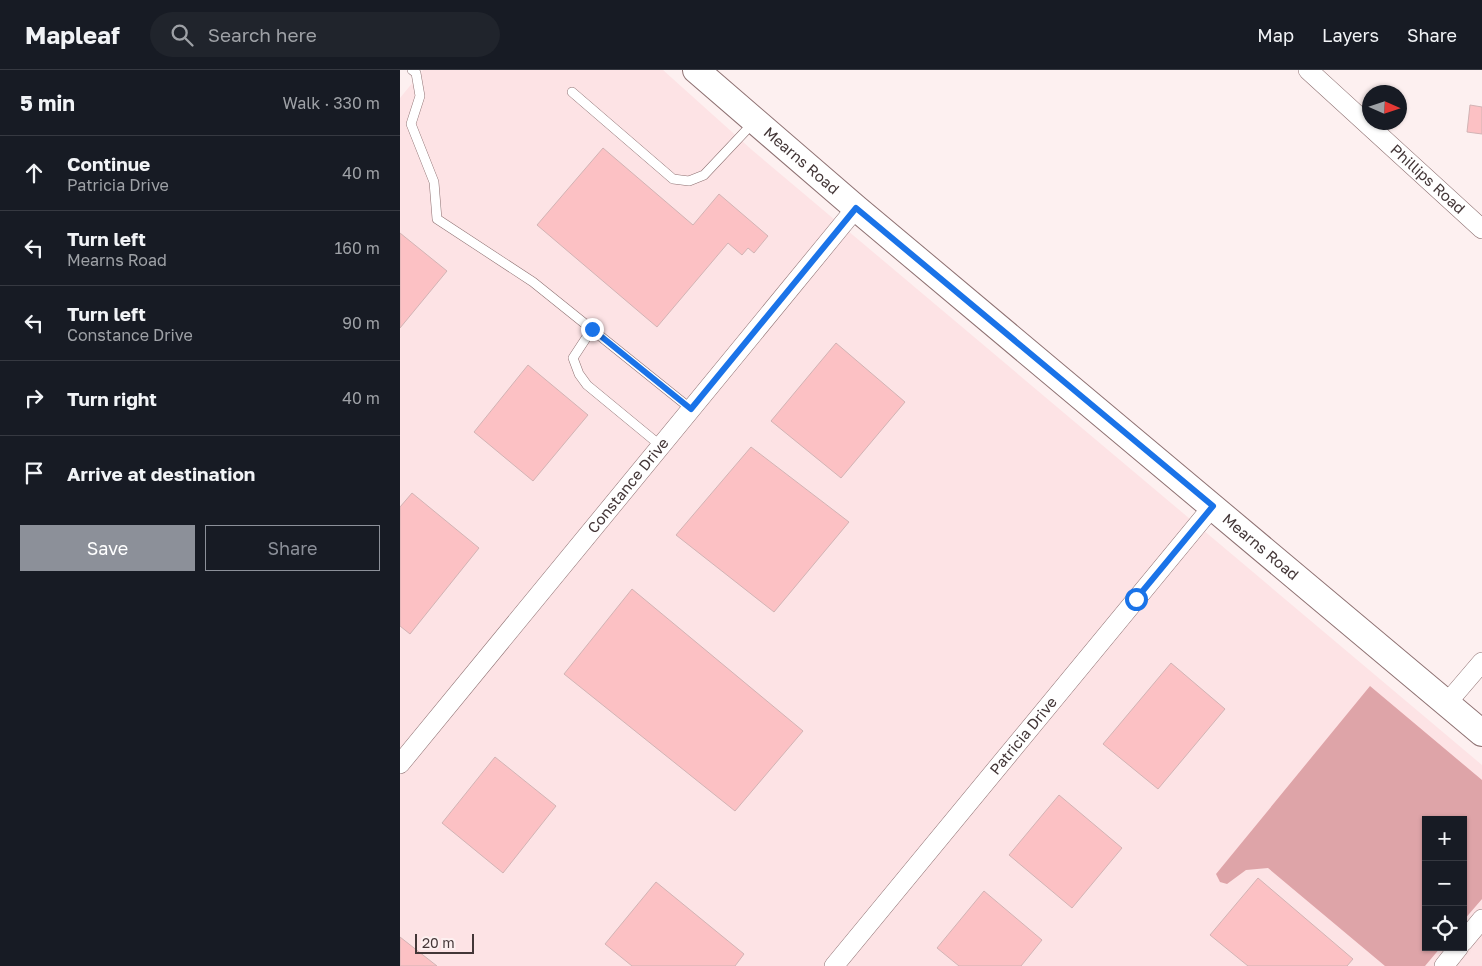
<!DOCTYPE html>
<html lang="en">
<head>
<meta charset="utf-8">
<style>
	body { margin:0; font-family:"Golos Text",sans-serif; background:#20242c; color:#f1f3f6 }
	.controls { position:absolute; right:15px; bottom:15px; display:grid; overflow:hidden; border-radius:0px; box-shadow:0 1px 4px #0004 }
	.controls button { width:45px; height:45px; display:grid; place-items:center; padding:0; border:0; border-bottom:1px solid #363941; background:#171b24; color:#f1f3f6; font:25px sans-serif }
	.compass { position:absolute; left:962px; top:15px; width:45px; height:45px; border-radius:50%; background:#171b24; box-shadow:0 1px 4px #0004; rotate:93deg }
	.scale { position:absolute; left:15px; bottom:12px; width:59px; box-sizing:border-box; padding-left:5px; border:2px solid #433637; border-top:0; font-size:14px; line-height:18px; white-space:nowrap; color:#433637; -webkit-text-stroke:4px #fdf0f0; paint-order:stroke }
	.stop { position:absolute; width:15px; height:15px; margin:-11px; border:4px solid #1a73e8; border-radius:50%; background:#fff }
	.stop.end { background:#1a73e8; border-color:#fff; box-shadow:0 1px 5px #0008 }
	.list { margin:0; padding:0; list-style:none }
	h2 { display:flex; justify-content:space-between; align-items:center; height:65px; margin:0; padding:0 20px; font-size:21px }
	h2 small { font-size:16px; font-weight:400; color:#9ea1a6 }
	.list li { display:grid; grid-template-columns:32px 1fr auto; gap:15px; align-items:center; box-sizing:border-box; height:75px; padding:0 20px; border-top:1px solid #363941 }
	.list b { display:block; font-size:19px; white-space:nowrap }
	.list p { margin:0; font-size:16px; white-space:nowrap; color:#9ea1a6 }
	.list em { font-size:16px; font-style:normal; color:#9ea1a6 }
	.actions { display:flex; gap:10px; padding:15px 20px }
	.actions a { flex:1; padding:11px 0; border:1px solid #8c9099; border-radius:0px; text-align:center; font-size:18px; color:#8c9099 }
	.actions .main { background:#8c9099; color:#fff }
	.icon { flex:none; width:28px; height:28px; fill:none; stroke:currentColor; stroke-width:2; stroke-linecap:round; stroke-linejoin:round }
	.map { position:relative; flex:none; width:1082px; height:896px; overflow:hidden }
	header { display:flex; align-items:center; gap:30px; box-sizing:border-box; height:70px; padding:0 25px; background:#171b24; border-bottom:1px solid #363941 }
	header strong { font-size:24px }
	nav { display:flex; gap:28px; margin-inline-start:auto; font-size:18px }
	.search { width:350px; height:45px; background:#20242c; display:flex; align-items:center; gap:12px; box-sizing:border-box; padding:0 18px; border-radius:28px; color:#9ea1a6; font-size:19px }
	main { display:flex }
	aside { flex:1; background:#171b24 }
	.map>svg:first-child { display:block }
	.built { fill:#fde3e5; fill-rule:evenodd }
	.forest { fill:#dea4a8 }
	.building { fill:#fcc1c4; stroke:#d2b3b4 }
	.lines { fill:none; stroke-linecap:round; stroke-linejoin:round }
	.lane-casing { stroke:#8e7172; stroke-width:10 }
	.street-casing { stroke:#8e7172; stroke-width:20 }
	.secondary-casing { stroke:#8e7172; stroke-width:28 }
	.lane { stroke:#fff; stroke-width:9 }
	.street { stroke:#fff; stroke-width:19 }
	.secondary { stroke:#fff; stroke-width:26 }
	.route { stroke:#1a73e8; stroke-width:6 }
	.labels { text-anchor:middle; stroke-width:4; stroke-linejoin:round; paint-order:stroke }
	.street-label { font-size:15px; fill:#433637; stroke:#fdf0f0 }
</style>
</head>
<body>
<header>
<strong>Mapleaf</strong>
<div class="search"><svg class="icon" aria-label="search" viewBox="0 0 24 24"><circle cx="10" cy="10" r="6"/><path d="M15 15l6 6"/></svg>Search here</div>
<nav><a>Map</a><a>Layers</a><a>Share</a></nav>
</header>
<main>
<aside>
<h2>5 min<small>Walk · 330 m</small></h2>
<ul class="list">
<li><svg class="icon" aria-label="ahead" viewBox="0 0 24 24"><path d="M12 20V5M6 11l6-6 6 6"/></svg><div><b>Continue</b><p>Patricia Drive</p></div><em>40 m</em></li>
<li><svg class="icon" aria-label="left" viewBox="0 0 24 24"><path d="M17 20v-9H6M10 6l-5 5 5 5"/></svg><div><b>Turn left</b><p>Mearns Road</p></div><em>160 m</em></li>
<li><svg class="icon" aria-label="left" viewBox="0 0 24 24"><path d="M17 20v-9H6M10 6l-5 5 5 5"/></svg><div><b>Turn left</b><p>Constance Drive</p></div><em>90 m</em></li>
<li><svg class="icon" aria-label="right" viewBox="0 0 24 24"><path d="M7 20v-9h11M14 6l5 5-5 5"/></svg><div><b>Turn right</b></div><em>40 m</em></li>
<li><svg class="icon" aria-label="arrive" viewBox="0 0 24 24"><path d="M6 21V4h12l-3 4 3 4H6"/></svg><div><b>Arrive at destination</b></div></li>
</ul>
<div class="actions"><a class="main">Save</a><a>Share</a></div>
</aside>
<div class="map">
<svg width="1082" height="896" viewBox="0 0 1082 896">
	<rect width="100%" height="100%" fill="#fdf0f0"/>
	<path class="built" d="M 23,0 L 263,0 L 352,80 L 1082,695 L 1082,896 L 0,896 L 0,28 ZM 1026,750 L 1063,750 L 1063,877 L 1026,877 Z"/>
	<path class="forest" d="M 970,616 L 1082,710 L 1082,829 L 1063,851 L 1063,750 L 1026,750 L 1026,877 L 1041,877 L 1025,896 L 985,896 L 868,798 L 846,800 L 827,814 L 820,812 L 816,804 Z"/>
	<g class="building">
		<path d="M 1070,35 L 1082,37 L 1082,64 L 1067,62 Z"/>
		<path d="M 203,78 L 293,155 L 319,124 L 368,166 L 354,183 L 348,178 L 342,185 L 328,173 L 257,257 L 137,155 Z"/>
		<path d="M 0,163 L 47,201 L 0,258 Z"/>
		<path d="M 436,273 L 505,332 L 441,408 L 371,351 Z"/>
		<path d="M 128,295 L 188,345 L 133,411 L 74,362 Z"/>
		<path d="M 351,377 L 449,452 L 374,542 L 276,465 Z"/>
		<path d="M 12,423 L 79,478 L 10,564 L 0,556 L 0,437 Z"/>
		<path d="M 232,519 L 403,661 L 335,741 L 164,604 Z"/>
		<path d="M 771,593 L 825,639 L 758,719 L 703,674 Z"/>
		<path d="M 95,687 L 156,736 L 103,803 L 42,753 Z"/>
		<path d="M 659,725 L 722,778 L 672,838 L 609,785 Z"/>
		<path d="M 858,808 L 953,889 L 947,896 L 848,896 L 810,865 Z"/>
		<path d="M 256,812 L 344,884 L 335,896 L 232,896 L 205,874 Z"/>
		<path d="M 584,821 L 642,870 L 621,896 L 559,896 L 537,878 Z"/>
		<path d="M 0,867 L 37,896 L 0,896 Z"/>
	</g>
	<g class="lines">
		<g class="lane-casing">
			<g id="lane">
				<path d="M 12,0 L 16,3 L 20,26 L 11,54 L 34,112 L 37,149 L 133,212 L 291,339"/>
				<path d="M 172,22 L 273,109 L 289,111 L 304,105 L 353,53"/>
				<path d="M 192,259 L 173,288 L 179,304 L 187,315 L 261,376"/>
			</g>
		</g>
		<g class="street-casing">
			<g id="street">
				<path id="s1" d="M 908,0 L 1082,159"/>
				<path d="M 1047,633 L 1082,592"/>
				<path id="s2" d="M 0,694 L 456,138"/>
				<path d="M 1063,872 L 1082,849"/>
				<path id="s3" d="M 434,896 L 813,436"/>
				<path d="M 1044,896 L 1059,877"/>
			</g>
		</g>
		<g class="secondary-casing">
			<g id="secondary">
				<path id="s4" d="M 296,0 L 456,138 L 1082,663"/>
			</g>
		</g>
		<use href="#lane" class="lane"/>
		<use href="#street" class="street"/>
		<use href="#secondary" class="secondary"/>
	</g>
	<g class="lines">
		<path class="route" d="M 192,259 L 291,339 L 456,138 L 813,436 L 736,529"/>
	</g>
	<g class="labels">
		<g class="street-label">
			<text dy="5" stroke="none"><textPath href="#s4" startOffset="139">Mearns Road</textPath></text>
			<text dy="5" stroke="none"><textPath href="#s1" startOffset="162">Phillips Road</textPath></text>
			<text dy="5" stroke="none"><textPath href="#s2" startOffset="360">Constance Drive</textPath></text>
			<text dy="5" stroke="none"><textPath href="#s4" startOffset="739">Mearns Road</textPath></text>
			<text dy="5" stroke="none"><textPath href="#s3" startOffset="298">Patricia Drive</textPath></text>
		</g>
	</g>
</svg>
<div class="controls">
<button>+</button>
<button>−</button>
<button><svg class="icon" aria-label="locate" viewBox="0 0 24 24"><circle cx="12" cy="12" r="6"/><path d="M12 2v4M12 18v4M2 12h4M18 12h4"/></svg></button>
</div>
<svg class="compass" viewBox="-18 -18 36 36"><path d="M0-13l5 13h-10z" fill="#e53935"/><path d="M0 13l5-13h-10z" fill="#9ea1a6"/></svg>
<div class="scale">20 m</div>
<div class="stop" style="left:736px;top:529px"></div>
<div class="stop end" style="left:192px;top:259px"></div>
</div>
</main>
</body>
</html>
